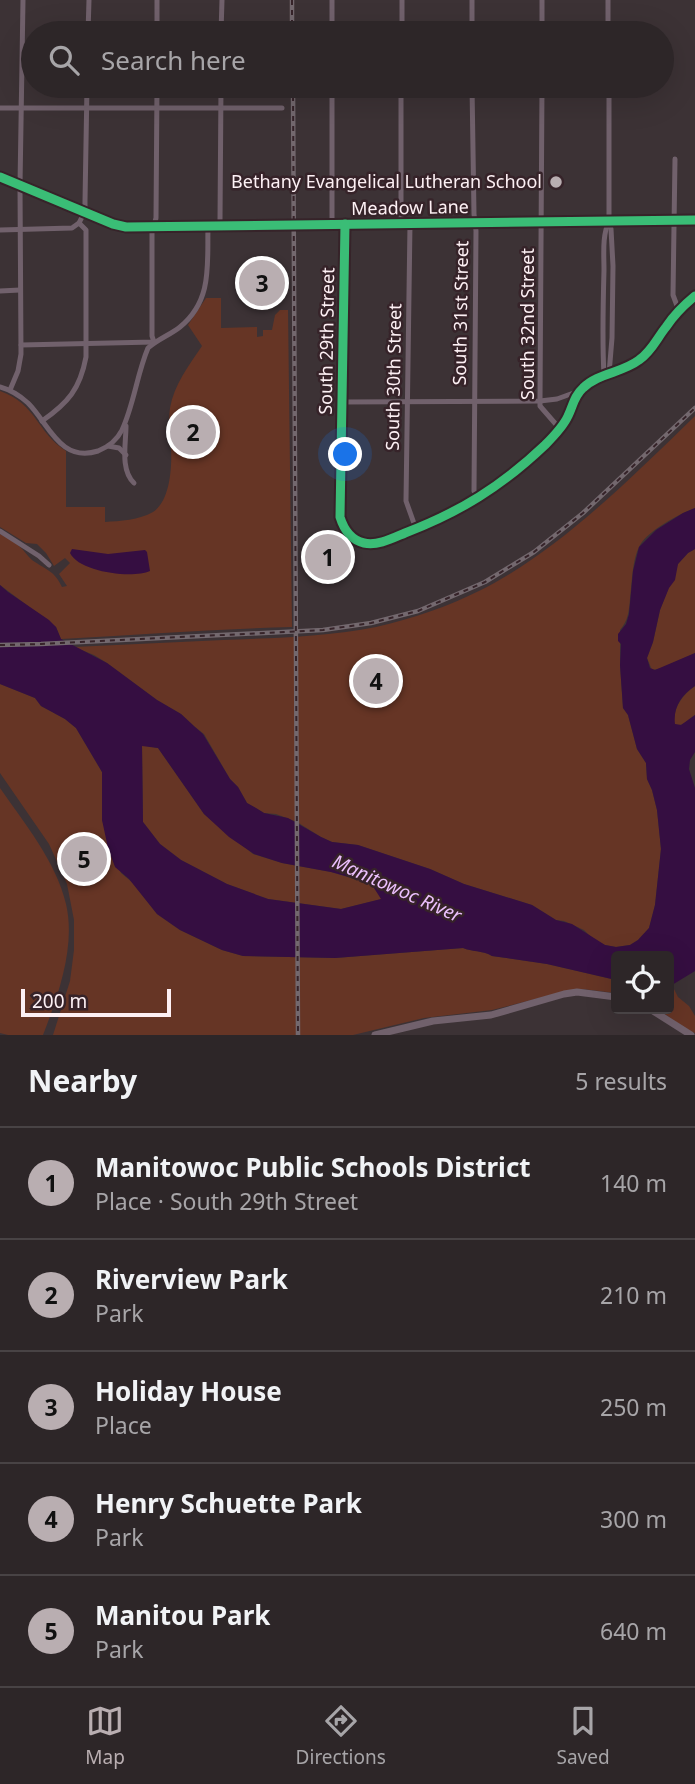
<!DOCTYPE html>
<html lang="en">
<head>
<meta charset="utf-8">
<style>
	body { margin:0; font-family:"Noto Sans",sans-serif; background:#352e30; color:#f1f3f6 }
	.controls { position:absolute; right:21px; bottom:21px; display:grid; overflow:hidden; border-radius:7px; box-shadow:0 7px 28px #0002 }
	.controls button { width:63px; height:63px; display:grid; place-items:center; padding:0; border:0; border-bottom:2px solid #484345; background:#2d2628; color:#f1f3f6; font:35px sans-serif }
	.scale { position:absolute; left:21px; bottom:18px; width:150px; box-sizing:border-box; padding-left:7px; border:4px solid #fdf0f4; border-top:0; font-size:19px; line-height:24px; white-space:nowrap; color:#fdf0f4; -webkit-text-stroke:5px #362329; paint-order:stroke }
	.you { position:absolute; left:346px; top:455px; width:24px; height:24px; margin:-18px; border:5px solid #fff; border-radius:50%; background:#1a73e8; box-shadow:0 0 0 10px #1a73e833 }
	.badge { display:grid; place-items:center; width:46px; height:46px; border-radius:50%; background:#b9aeb1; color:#111; font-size:23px; font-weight:700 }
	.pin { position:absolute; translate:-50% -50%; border:4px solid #fff; box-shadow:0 2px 7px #0006 }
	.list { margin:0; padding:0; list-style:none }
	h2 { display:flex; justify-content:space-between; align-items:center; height:91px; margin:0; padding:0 28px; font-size:30px }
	h2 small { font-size:23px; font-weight:400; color:#a7a5a8 }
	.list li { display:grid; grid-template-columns:46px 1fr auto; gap:21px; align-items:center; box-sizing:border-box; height:112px; padding:0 28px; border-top:2px solid #484345 }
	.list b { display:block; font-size:26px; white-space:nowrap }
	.list p { margin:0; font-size:23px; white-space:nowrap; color:#a7a5a8 }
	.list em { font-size:23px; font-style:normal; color:#a7a5a8 }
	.icon { flex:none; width:38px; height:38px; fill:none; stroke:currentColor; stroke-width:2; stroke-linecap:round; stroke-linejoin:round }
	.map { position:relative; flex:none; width:695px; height:1035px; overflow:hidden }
	.search { position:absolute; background:#2d2628; box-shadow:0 7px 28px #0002; left:21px; right:21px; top:21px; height:77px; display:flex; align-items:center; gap:18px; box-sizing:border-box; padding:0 24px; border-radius:38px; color:#a7a5a8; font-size:26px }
	.sheet { height:651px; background:#2d2628 }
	nav { display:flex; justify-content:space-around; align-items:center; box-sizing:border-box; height:98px; border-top:2px solid #484345; background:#2d2628; font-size:19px; color:#a7a5a8 }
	nav a { display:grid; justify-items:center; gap:4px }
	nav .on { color:#b9aeb1 }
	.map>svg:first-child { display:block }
	.green { fill:#663525 }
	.water { fill:#350e41; fill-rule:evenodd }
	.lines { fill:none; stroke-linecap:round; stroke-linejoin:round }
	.minor { stroke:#71616c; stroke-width:5 }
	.tertiary { stroke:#71616c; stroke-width:7 }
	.rail-casing { stroke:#73686e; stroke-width:4.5 }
	.rail { stroke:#362329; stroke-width:2; stroke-dasharray:5; stroke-linecap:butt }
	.cycleway-casing { stroke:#362329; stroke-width:13 }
	.cycleway { stroke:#3abd76; stroke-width:9 }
	.poi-dot { fill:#b9aeb1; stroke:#362329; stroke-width:2.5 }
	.labels { text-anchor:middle; stroke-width:5; stroke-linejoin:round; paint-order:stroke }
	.poi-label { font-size:18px; fill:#fdf0f4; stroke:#362329; text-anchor:end }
	.street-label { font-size:18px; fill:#fdf0f4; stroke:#362329 }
	.water-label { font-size:19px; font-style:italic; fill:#ebbffc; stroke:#362329 }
</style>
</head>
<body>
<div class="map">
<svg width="695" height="1035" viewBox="0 0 695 1035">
	<rect width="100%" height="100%" fill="#3c3235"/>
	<g class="green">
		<path d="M 206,298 L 221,298 L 221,328 L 257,327 L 257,337 L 263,336 L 263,330 L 272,330 L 275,315 L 280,310 L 288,310 L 292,627 C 215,629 138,635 61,639 L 56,627 L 0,585 L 0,534 C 7,538 15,541 20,547 C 25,551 27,556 32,560 C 46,570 54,570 62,587 L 67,586 L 59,574 L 70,563 L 65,558 L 54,566 L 46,553 L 37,544 L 26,543 L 0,527 L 0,391 C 38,405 36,432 66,451 L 66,507 L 105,507 L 105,522 C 120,521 139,520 153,512 C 171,500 172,465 171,446 C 170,433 168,421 170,408 C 174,385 189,365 202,346 L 188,325 Z"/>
		<path d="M 695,416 L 695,508 C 679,514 649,530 640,545 C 632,559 632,584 630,599 C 629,611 628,621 620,630 L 620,665 L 623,708 L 628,715 L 637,749 L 646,763 L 647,779 L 652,790 L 657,810 L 661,849 L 655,905 L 649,928 L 638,940 L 630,945 L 616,947 L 605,945 L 593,939 L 584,930 L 564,921 L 556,920 L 532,905 L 464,884 L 430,869 L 358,845 L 332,842 L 321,837 L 297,822 L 276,814 L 264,813 L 247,803 L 238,787 L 230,779 L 204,734 L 195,727 L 181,714 L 157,700 L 107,663 L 94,655 L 74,647 C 124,645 173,642 223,640 C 273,638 326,637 376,627 C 412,619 449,606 481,590 C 560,550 632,477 695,416 Z"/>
		<path d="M 695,549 L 695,653 L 662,668 L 652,670 L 647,658 L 653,642 L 660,610 L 678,564 L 688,553 Z"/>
		<path d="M 0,684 L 35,698 L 41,706 L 65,719 L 76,728 L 102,772 L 102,820 L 121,873 L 133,883 L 157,914 L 180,930 L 222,950 L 243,956 L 335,958 L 463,948 C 472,952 482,950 492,956 L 547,964 L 616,980 L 616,993 L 582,989 L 566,991 L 492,1010 L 424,1018 L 353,1035 L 53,1035 L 70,981 L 74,950 L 74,920 L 67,884 L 49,844 L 0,773 Z"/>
		<path d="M 695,686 L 695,715 C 688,719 683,728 674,724 C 673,708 682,695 695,686 Z"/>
		<path d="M 142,745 L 158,748 L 204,814 L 253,854 L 282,863 L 331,872 L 371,884 L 382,899 L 341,909 L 268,899 L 227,884 L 181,860 L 160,844 L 143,822 Z"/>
		<path d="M 0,788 C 24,823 56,861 66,904 C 76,946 58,996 43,1035 L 8,1035 L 0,1033 Z"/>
		<path d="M 669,985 L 673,987 L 678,997 L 689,1006 L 695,1016 L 695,1033 L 687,1030 L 658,1009 L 669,1009 Z"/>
	</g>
	<g class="water">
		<path d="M 695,508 L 695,549 L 688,553 L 678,564 L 675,580 L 669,588 L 660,610 L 653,642 L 647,658 L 650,668 L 655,670 L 695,653 L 695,686 C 681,695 673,708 675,724 L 681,725 L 695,715 L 695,752 L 690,760 L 689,769 L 695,788 L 695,971 L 672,985 L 669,985 L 669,956 L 616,956 L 616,980 L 547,964 L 492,956 C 482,950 472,952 463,948 L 335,958 L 243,956 L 222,950 L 180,930 L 157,914 L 129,879 L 115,867 L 108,848 L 102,820 L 102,772 L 76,728 L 65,719 L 41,706 L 35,698 L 0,684 L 0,585 L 8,592 L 49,620 L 56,627 L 61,639 L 107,663 L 157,700 L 181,714 L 195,727 L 203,734 L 230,779 L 238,787 L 247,803 L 256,808 L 264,813 L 288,818 L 321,837 L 332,842 L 358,845 L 430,869 L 464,884 L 532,905 L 556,920 L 572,924 L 605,945 L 616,947 L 630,945 L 638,940 L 649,928 L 655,905 L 661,849 L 657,810 L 652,790 L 647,779 L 646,763 L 637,749 L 628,715 L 623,708 L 620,665 L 621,644 L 618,641 L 618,634 L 626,624 L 629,614 L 633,571 L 639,547 L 656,530 L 683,513 ZM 142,746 L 158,748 L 204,814 L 229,837 L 254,854 L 282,863 L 331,872 L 371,883 L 381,899 L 341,909 L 268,899 L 227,884 L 181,860 L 160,844 L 143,822 Z"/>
		<path d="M 72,549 L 108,554 L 145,550 L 147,552 L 150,571 C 132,579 79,572 70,553 Z"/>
	</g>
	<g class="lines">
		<g class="minor">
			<path d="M 542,0 L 542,33"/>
			<path d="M 608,0 L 608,33"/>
			<path d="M 88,33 L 89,0"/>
			<path d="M 157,33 L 157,0"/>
			<path d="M 221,33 L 222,0"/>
			<path d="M 332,33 L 332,0"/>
			<path d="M 402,33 L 402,0"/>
			<path d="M 472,33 L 472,0"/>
			<path d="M 472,86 L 474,214 L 476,231 L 474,491 L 478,498"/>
			<path d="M 542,86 L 540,401 L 540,406 L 560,429"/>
			<path d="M 609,86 L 609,221 L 611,229 L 613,266 L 612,338 L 609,374"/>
			<path d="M 0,108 L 282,108"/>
			<path d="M 675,159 L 673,295 L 679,311"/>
			<path d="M 0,177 L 113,224 L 126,227 L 695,220"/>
			<path d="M 332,224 L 332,86"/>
			<path d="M 345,224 L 340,517 C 344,530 351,540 364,543 C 378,546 393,538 405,533 C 460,512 502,486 545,445 C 553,437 563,427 568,416 C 573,406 574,396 583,388 C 598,373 622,373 639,360 C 652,351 657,338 666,327 C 674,315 684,305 695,296"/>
			<path d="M 401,224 L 401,86"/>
			<path d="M 410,224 L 406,501 L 416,529"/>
			<path d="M 221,226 L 220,220 L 221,86"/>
			<path d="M 0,230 L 72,228 L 79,223"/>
			<path d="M 0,291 L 20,290"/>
			<path d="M 21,345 L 154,342 L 152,336 L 152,233 L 156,218 L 157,86"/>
			<path d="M 604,375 C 602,340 603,305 604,270 C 604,254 602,236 609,221"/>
			<path d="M 0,387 C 11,390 19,395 28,403 C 49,424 60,463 98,451 C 108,447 117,440 122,430 C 134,404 137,374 148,348 C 158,339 170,335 180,327 C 213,300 207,264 208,226"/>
			<path d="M 10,390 L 18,371 L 21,354 L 20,185 L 23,0"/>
			<path d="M 342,402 L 540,401 L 557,399 L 579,391"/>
			<path d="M 42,421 C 68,403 80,389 86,357 L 86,230 L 79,223 L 85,211 L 85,201 L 87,86"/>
			<path d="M 126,426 C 126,443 120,470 134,483"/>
			<path d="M 108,446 L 119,448 L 126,455"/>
			<path d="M 0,531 L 39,556 L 49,565"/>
		</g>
		<g class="tertiary">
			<path d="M 650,1009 L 691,1035"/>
			<path d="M 375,1035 L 433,1021 L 491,1015 L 564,994 L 577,992 L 616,997"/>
		</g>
		<g class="rail-casing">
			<g id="rail">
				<path d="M 292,0 L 292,33"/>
				<path d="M 293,86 L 298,1035"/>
				<path d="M 0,645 L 41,644 L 323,630 L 371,623 L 418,611 L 485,582 L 534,552 L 583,513 L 695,408"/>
			</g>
		</g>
		<use href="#rail" class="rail"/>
		<g class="cycleway-casing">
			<g id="cycleway">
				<path d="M 0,177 L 113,224 L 126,227 L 695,220"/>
				<path d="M 345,224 L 340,517 C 344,530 351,540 364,543 C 378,546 393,538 405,533 C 460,512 502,486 545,445 C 553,437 563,427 568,416 C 573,406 574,396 583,388 C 598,373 622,373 639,360 C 652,351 657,338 666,327 C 674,315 684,305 695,296"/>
			</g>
		</g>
		<use href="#cycleway" class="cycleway"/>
	</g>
	<circle class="poi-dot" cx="556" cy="182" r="7"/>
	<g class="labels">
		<g class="poi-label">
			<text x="542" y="188">Bethany Evangelical Lutheran School</text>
		</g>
		<g class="street-label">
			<text transform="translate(410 208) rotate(-1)" y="6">Meadow Lane</text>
			<text transform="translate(461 313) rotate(-89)" y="6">South 31st Street</text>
			<text transform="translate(528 324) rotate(-90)" y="6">South 32nd Street</text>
			<text transform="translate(327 341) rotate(-89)" y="6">South 29th Street</text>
			<text transform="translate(394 377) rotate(-89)" y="6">South 30th Street</text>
		</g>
		<g class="water-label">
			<text transform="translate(397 888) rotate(24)" y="7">Manitowoc River</text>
		</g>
	</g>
</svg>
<div class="controls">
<button><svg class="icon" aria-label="locate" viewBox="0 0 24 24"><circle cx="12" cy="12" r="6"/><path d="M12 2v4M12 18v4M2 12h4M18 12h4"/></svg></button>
</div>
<div class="scale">200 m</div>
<div class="you"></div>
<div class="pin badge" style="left:328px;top:557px">1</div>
<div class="pin badge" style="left:193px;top:432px">2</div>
<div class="pin badge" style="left:262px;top:283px">3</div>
<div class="pin badge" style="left:376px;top:681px">4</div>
<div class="pin badge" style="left:84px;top:859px">5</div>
<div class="search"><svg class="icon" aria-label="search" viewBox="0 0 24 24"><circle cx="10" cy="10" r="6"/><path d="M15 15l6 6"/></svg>Search here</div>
</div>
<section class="sheet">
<h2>Nearby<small>5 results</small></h2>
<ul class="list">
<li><span class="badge">1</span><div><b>Manitowoc Public Schools District</b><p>Place · South 29th Street</p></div><em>140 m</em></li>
<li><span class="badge">2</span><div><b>Riverview Park</b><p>Park</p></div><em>210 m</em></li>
<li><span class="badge">3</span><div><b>Holiday House</b><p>Place</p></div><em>250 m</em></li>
<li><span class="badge">4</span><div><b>Henry Schuette Park</b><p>Park</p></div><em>300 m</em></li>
<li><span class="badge">5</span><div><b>Manitou Park</b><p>Park</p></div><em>640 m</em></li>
</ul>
</section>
<nav>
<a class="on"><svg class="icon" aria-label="map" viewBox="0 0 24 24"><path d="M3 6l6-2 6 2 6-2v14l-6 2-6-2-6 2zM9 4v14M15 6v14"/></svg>Map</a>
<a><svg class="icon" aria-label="directions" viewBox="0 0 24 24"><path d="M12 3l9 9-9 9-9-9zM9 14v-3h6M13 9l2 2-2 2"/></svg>Directions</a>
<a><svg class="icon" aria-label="saved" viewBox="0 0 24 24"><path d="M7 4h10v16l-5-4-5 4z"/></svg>Saved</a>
</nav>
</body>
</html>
